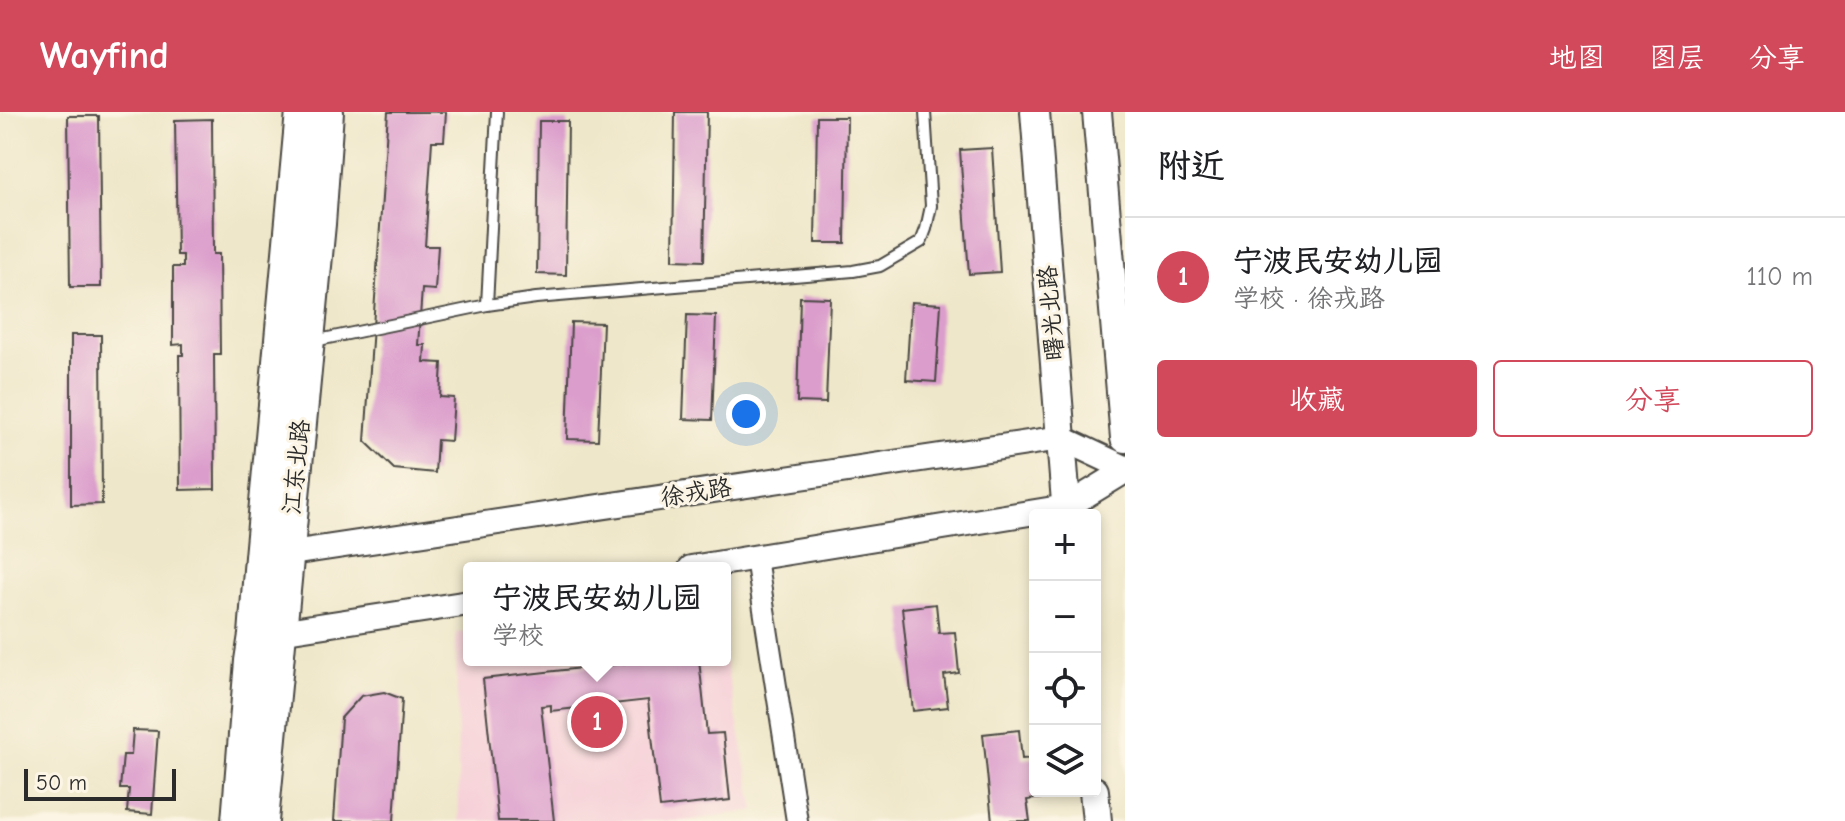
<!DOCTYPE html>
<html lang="zh">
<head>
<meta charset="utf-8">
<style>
	body { margin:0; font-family:"Comic Neue","LXGW WenKai TC",sans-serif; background:#f6f6f6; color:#202124 }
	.controls { position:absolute; right:24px; bottom:24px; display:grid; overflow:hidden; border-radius:8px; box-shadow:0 4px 12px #0003 }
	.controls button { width:72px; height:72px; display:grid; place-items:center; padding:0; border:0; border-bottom:2px solid #e0e0e0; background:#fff; color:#202124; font:40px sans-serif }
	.scale { position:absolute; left:24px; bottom:20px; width:152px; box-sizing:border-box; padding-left:8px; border:4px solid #2b2b2b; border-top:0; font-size:22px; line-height:28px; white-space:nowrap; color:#2b2b2b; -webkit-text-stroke:6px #fcf5e5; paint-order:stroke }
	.you { position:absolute; left:746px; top:302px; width:28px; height:28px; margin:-20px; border:6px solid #fff; border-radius:50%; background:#1a73e8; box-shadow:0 0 0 12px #1a73e833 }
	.badge { display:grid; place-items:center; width:52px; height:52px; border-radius:50%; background:#d1495b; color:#fff; font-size:26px; font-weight:700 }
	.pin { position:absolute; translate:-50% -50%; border:4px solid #fff; box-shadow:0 2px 8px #0006 }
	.popup { position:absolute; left:463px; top:450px; width:268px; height:104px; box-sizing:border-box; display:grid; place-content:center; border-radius:8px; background:#fff; filter:drop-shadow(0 2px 6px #0005); font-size:26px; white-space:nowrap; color:#757577 }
	.popup b { font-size:30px; color:#202124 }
	.popup::after { content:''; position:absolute; left:50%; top:100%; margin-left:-16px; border:16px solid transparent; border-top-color:#fff }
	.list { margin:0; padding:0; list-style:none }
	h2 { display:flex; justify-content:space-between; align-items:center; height:104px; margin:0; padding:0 32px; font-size:34px }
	h2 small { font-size:26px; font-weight:400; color:#757577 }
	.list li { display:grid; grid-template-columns:52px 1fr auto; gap:24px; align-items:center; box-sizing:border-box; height:120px; padding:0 32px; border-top:2px solid #e0e0e0 }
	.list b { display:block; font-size:30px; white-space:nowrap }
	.list p { margin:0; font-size:26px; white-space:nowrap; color:#757577 }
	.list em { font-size:26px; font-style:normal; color:#757577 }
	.actions { display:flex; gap:16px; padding:24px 32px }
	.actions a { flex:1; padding:18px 0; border:2px solid #d1495b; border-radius:8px; text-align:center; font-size:28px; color:#d1495b }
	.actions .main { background:#d1495b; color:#fff }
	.icon { flex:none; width:44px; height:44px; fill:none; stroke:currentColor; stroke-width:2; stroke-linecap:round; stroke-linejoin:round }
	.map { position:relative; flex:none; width:1125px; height:709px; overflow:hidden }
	header { display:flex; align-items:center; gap:48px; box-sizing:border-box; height:112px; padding:0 40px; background:#d1495b; color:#fff }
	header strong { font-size:38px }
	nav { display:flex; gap:44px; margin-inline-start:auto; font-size:28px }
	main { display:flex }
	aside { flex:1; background:#fff }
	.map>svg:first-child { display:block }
	.built { fill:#f6cfd8 }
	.building { fill:#db9dcc }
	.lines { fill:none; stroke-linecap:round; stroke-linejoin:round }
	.service-casing { stroke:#484743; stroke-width:14 }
	.minor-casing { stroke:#484743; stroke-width:24 }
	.tertiary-casing { stroke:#484743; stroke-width:28 }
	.secondary-casing { stroke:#484743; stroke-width:32 }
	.primary-casing { stroke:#484743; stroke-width:36 }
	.service { stroke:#fff; stroke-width:10 }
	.minor { stroke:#fff; stroke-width:20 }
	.tertiary { stroke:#fff; stroke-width:24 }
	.secondary { stroke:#fff; stroke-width:28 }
	.primary { stroke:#fff; stroke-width:32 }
	.labels { text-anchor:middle; stroke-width:6; stroke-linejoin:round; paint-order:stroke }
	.street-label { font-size:24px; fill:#2b2b2b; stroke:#fcf5e5 }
</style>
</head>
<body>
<header>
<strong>Wayfind</strong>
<nav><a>地图</a><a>图层</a><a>分享</a></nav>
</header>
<main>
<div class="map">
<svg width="1125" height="709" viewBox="0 0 1125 709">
	<rect width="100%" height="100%" fill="#fcf5e5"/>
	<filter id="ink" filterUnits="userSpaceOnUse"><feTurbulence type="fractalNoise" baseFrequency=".0125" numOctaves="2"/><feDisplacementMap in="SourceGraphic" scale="16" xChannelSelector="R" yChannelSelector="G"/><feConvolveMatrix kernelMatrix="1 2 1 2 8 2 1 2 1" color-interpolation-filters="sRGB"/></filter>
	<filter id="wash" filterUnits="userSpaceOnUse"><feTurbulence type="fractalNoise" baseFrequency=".006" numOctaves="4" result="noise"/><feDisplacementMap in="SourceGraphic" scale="32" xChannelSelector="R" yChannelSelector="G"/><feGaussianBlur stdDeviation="1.8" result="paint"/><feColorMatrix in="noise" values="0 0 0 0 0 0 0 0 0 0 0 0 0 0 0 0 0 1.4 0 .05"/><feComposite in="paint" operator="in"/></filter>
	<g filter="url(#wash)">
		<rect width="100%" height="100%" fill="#efe7c9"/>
		<path class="built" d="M 469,520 L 469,548 L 725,548 L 755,698 L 686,709 L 459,709 L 456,521 Z"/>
		<g id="blocks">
			<g class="building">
				<path d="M 388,0 L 446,0 L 444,29 L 432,29 L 425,134 L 438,134 L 435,178 L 422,177 L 418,233 L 425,233 L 424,250 L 442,251 L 440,285 L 454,286 L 451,329 L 437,328 L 435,361 L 394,357 L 365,329 Z"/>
				<path d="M 675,0 L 707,0 L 704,149 L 673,148 Z"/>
				<path d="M 68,4 L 99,4 L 101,175 L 70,175 Z"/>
				<path d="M 817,5 L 847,5 L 845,131 L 815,131 Z"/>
				<path d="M 212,7 L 213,142 L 219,142 L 220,242 L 214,242 L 215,377 L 180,378 L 179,243 L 183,243 L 183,232 L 173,233 L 173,155 L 183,155 L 183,143 L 177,143 L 175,8 Z"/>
				<path d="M 539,9 L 568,9 L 566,163 L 537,162 Z"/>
				<path d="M 992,36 L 1000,160 L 969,162 L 960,38 Z"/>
				<path d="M 800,185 L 830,186 L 826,291 L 797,290 Z"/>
				<path d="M 911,190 L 941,192 L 936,270 L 906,268 Z"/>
				<path d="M 687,203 L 716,204 L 712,308 L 683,307 Z"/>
				<path d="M 571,210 L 603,211 L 598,328 L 567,327 Z"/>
				<path d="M 71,223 L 101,223 L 102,392 L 71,393 Z"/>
				<path d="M 936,492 L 939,521 L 955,520 L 959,561 L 944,563 L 948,595 L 913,599 L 902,496 Z"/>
				<path d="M 653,548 L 699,548 L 707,622 L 723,621 L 730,688 L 660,696 L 648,588 L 551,599 L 551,593 L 541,594 L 554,709 L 498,709 L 483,567 Z"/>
				<path d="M 384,580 L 402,587 L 394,709 L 334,709 L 341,606 L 361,584 Z"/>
				<path d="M 133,618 L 158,619 L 152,702 L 127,700 L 129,677 L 120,677 L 123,643 L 131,643 Z"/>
				<path d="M 1019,618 L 1022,647 L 1035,646 L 1035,679 L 1043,679 L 1044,686 L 1027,688 L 1030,709 L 992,709 L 983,622 Z"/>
			</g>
		</g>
	</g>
	<g filter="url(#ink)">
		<use href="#blocks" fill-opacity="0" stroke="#484743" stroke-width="2"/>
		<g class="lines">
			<g class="service-casing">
				<g id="service">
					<path d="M 487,193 L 497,0"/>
					<path d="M 314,229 L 487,193 L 536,186 L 853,159 L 880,154 L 921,130 L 926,117 L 931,94 L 925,0"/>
				</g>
			</g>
			<g class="minor-casing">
				<path id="minor" d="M 756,446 L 797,709"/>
			</g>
			<g class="tertiary-casing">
				<g id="tertiary">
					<path d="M 271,444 L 1061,326 L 1125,356"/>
					<path d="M 691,456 L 1066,395 L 1125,359"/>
					<path d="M 266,522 L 469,491"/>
				</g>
			</g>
			<g class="secondary-casing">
				<g id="secondary">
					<path d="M 1035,0 L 1067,403"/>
					<path d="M 1097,0 L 1125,326"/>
					<path d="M 1094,679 L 1097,709"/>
				</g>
			</g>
			<g class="primary-casing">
				<g id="primary">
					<path d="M 238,709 L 251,549 L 255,523 L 261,445 L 302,0"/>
					<path d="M 262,709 L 319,112 L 327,0"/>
				</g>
			</g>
			<use href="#service" class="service"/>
			<use href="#minor" class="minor"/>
			<use href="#tertiary" class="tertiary"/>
			<use href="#secondary" class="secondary"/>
			<use href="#primary" class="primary"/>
		</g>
	</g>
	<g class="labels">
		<g class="street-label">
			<text transform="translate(1051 201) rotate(-95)" y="8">曙光北路</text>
			<text transform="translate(296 355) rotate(-84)" y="8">江东北路</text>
			<text transform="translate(696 380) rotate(-9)" y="8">徐戎路</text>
		</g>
	</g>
</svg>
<div class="controls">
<button>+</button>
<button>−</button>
<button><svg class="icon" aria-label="locate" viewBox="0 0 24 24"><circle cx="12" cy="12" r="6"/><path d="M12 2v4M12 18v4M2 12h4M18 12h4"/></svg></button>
<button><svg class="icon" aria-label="layers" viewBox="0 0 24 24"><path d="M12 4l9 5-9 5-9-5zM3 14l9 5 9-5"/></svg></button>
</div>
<div class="scale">50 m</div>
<div class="you"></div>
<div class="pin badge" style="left:597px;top:610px">1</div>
<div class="popup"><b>宁波民安幼儿园</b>学校</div>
</div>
<aside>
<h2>附近<small></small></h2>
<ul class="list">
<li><span class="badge">1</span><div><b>宁波民安幼儿园</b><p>学校 · 徐戎路</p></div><em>110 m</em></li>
</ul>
<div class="actions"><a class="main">收藏</a><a>分享</a></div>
</aside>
</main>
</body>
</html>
